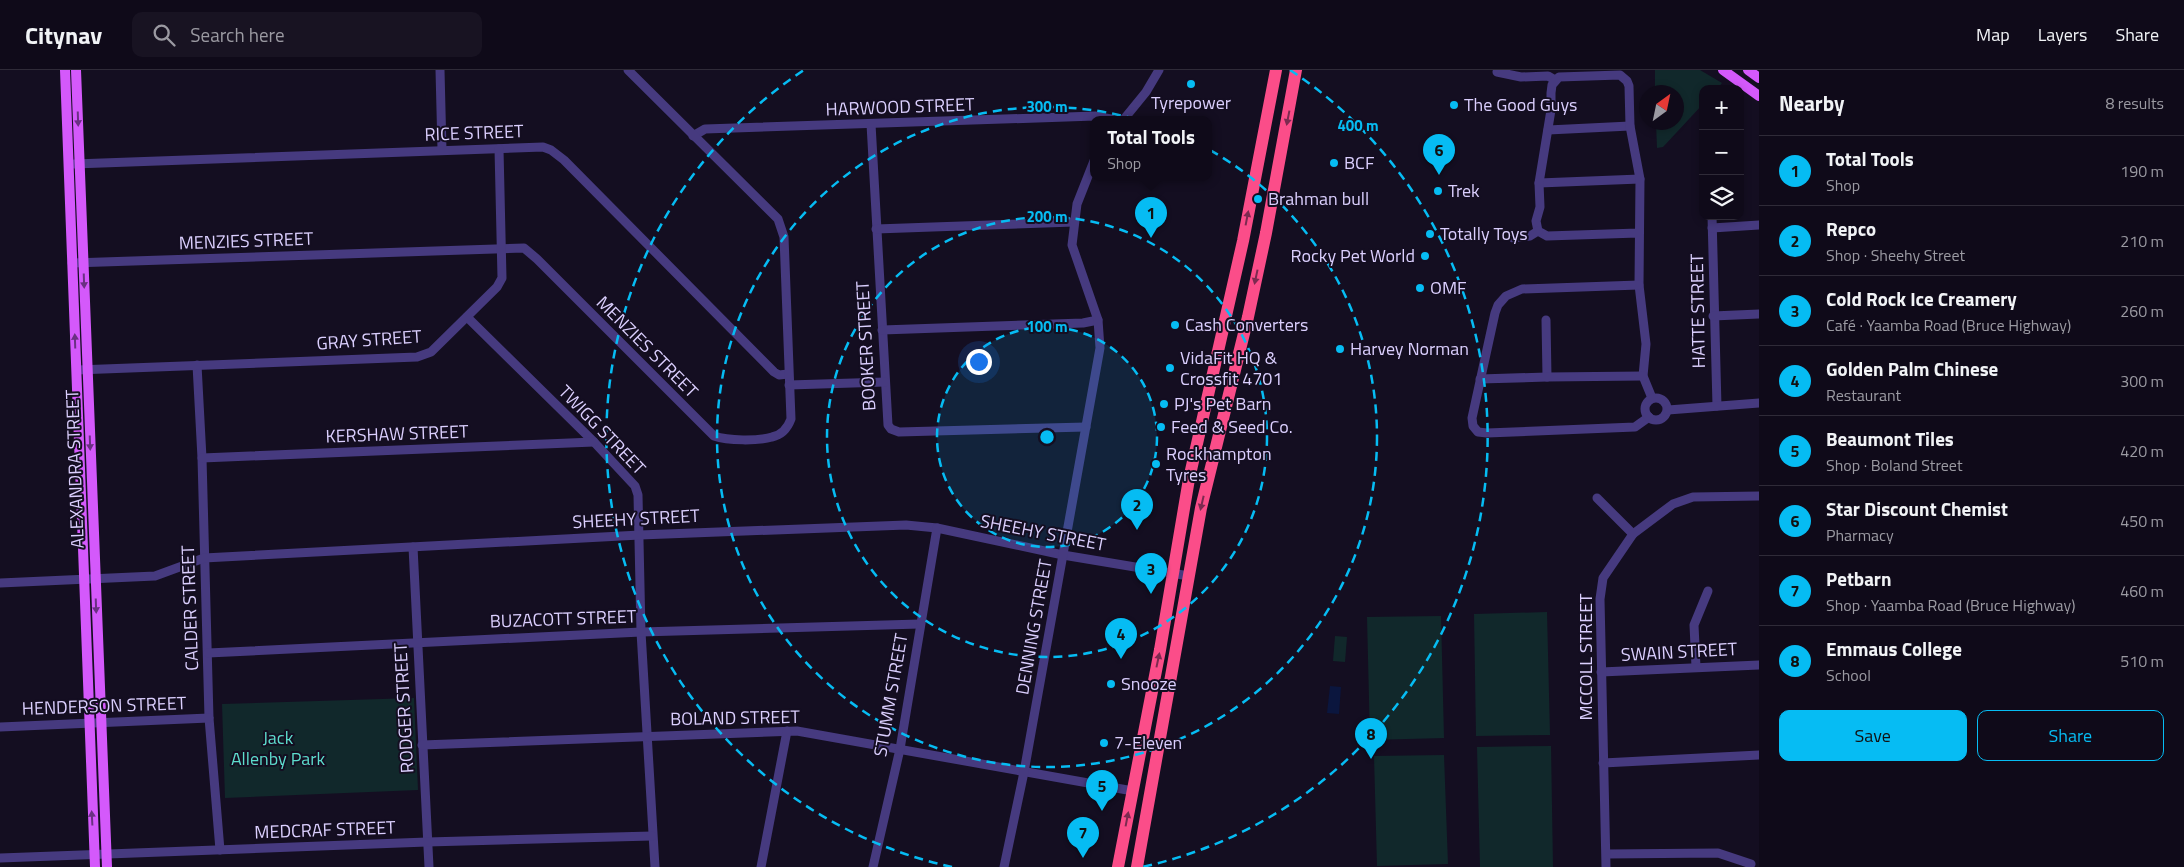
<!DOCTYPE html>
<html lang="en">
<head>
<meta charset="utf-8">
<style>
	body { margin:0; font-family:"Titillium Web",sans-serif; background:#181322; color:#f1f3f6 }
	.controls { position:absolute; right:15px; top:15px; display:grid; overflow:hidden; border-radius:10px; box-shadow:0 2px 8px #0003 }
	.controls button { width:45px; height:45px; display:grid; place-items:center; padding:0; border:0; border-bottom:1px solid #2f2b38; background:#0f0a19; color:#f1f3f6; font:25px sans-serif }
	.compass { position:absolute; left:1639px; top:15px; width:45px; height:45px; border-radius:50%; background:#0f0a19; box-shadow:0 2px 8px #0003; rotate:33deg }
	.you { position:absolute; left:978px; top:291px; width:18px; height:18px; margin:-12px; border:4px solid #fff; border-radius:50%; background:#1a73e8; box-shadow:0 0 0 8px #1a73e833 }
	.badge { display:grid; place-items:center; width:32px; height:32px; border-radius:50%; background:#06bcf3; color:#111; font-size:16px; font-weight:700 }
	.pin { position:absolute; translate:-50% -41px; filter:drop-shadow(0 1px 2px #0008) }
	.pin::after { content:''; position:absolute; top:26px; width:18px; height:15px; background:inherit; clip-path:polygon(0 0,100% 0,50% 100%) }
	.popup { position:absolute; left:1090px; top:46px; width:122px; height:65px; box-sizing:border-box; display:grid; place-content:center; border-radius:10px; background:#0f0a19; filter:drop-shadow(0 1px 4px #0005); font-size:16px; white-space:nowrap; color:#9b9aa2 }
	.popup b { font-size:19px; color:#f1f3f6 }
	.popup::after { content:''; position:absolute; left:50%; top:100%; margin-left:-10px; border:10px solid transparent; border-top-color:#0f0a19 }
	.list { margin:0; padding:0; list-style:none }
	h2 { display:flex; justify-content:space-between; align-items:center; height:65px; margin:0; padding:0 20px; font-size:21px }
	h2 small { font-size:16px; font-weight:400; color:#9b9aa2 }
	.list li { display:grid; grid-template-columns:32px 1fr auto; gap:15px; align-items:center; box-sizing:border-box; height:70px; padding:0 20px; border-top:1px solid #2f2b38 }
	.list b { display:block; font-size:19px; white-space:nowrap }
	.list p { margin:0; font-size:16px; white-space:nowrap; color:#9b9aa2 }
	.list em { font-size:16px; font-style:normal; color:#9b9aa2 }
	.actions { display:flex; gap:10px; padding:15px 20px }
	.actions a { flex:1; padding:11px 0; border:1px solid #06bcf3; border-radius:10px; text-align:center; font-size:18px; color:#06bcf3 }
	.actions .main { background:#06bcf3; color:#111 }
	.icon { flex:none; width:28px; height:28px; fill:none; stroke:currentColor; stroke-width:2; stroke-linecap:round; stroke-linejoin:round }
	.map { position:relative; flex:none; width:1759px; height:797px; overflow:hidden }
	header { display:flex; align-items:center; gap:30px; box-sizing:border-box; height:70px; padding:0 25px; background:#0f0a19; border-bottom:1px solid #2f2b38 }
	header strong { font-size:24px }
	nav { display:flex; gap:28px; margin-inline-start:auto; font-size:18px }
	.search { width:350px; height:45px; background:#181322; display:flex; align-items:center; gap:12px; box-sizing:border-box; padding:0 18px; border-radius:10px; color:#9b9aa2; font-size:19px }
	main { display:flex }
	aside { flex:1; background:#0f0a19 }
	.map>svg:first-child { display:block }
	.green { fill:#11282b }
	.water { fill:#0b163e }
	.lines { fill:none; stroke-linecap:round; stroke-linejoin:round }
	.minor { stroke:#463a7f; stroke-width:9 }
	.major { stroke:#d459fb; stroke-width:10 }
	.highway { stroke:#fb4d89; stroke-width:12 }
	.oneway { fill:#7c2a50 }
	.oneway2 { fill:#6a3083 }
	.ring { fill:none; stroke:#06bcf3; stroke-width:2.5; stroke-dasharray:9 6 }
	.poi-dot { fill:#06bcf3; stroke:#140e21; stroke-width:2 }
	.labels { text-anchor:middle; stroke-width:4; stroke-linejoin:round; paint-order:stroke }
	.poi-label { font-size:18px; fill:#dbcffe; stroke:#140e21; text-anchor:start }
	.street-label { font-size:18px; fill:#dbcffe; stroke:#140e21 }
	.park-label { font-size:18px; fill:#5ddccd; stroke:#140e21 }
	.centre { fill:#06bcf3; stroke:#140e21; stroke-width:2.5 }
	.ring-label { font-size:15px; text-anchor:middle; font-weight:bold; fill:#06bcf3; stroke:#140e21; stroke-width:4; stroke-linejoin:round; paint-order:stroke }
</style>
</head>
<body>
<header>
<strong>Citynav</strong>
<div class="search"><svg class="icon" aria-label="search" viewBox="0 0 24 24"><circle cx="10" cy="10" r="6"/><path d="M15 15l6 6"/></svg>Search here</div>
<nav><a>Map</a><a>Layers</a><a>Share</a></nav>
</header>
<main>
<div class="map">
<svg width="1759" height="797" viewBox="0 0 1759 797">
	<rect width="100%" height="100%" fill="#140e21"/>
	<g class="green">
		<path d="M 1655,0 L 1700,0 L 1722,13 L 1717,19 L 1703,19 L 1703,34 L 1663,77 L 1657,78 L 1656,53 L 1676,52 L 1676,22 L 1655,22 Z"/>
		<path d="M 1547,542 L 1550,665 L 1476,666 L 1474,544 Z"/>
		<path d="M 1441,546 L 1444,668 L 1370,670 L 1367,547 Z"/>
		<path d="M 1335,566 L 1347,567 L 1345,592 L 1333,591 Z"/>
		<path d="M 414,628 L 418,720 L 225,728 L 222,634 Z"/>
		<path d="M 1551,676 L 1553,797 L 1480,797 L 1477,677 Z"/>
		<path d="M 1444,685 L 1448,794 L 1377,796 L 1374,686 Z"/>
	</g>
	<path class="water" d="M 1330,616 L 1341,617 L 1339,644 L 1327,643 Z"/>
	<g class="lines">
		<g class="minor">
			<path d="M 440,0 L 442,80"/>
			<path d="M 1497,2 L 1521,7 L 1548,6 L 1555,10"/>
			<path d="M 1124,49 L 1146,22 L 1159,0"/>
			<path d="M 871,54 L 888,355 L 891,359 L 899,362 L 1086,357"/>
			<path d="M 1548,60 L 1630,56"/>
			<path d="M 693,66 L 705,59 L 1095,46 L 1111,49"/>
			<path d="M 74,94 L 543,77 L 551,80 L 564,90 L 774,302 L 779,305 L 788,304"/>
			<path d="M 1539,113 L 1640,109"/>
			<path d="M 1712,146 L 1717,336"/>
			<path d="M 1712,158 L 1759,155"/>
			<path d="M 876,159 L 1074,152"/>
			<path d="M 1638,163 L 1547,166 L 1538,161 L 1536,151 L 1540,137 L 1539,113 L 1551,40 L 1551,23 L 1552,15 L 1559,7 L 1620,5 L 1627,11 L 1629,16 L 1630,56 L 1640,109 L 1639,215 L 1646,274 L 1643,306 L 1652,328"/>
			<path d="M 1513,168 L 1530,166 L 1538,161"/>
			<path d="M 72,193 L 524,178 L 537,189 L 714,366 C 728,371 758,371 772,367 C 782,365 788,357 791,349 L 784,167 L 778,149 L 628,0"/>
			<path d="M 1639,215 L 1522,219 L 1506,226 L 1498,235 L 1495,243 L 1472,348 L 1473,356 L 1478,362 L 1487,363 L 1635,357 L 1649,347"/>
			<path d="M 1713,246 L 1759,244"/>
			<path d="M 467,247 L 594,372 L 635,416 L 638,425 L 641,562 L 655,797"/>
			<path d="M 1546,250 L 1547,307"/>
			<path d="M 882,260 L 1083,253 L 1098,250"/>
			<path d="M 197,295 L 202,388 L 209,648 L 220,780"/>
			<path d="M 77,300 L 417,287 L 431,282 L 497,217 L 502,208 L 499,79"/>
			<path d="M 1480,309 L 1547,307 L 1643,306"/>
			<path d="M 789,315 L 885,312"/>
			<circle cx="1656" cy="339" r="11"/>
			<path d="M 1668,340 L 1759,333"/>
			<path d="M 202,388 L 594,372"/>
			<path d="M 1597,428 L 1633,464"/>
			<path d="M 413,477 L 429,797"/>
			<path d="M 0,513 L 155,506 L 204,488 L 640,465 L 906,455 L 937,458 L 1063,485 L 1189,506"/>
			<path d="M 208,583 L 641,562 L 920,554"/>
			<path d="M 1696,597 L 1694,555 L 1708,521"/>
			<path d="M 1601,602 L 1759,595"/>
			<path d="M 0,657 L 209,648"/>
			<path d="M 422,675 L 797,661 L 1133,721"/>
			<path d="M 1603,693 L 1759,685"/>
			<path d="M 1607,784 L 1718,783 L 1751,794"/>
			<path d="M 0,788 L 427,772 L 652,766"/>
			<path d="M 761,797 L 787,661"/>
			<path d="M 873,797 L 900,679 L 937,458"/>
			<path d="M 1004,797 L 1024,702 L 1100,278 L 1098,250 L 1072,175 L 1077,134 L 1094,91"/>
			<path d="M 1606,797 L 1600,529 L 1603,508 L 1633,464 L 1673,434 L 1693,427 L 1759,426"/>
		</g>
		<g class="major">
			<path d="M 65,0 L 95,797"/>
			<path d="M 76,0 L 107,797"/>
			<path d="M 1723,0 L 1759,26"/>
			<path d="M 1748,0 L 1759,8"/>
		</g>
		<g class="highway">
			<path d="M 1118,797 L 1160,580 L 1189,409 L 1243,171 L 1276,0"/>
			<path d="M 1137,797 L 1201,438 L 1248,247 L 1266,163 L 1296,0"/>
		</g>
	</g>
	<defs><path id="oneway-solid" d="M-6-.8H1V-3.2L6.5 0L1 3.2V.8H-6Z" transform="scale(1.25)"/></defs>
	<g class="oneway">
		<use href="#oneway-solid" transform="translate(1288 48) rotate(101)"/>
		<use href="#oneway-solid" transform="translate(1247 148) rotate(-79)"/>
		<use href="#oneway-solid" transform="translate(1256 207) rotate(102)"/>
		<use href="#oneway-solid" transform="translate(1202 433) rotate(103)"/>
		<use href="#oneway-solid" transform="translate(1158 590) rotate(-78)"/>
		<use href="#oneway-solid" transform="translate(1127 749) rotate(-79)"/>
	</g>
	<g class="oneway2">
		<use href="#oneway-solid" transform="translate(78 49) rotate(88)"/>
		<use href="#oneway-solid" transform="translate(84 211) rotate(88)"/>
		<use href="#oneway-solid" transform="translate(75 271) rotate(-92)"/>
		<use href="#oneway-solid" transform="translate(90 373) rotate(88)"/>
		<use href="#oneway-solid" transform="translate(96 536) rotate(88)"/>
		<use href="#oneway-solid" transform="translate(92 748) rotate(-93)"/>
	</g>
	<circle cx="1047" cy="367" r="110" fill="#06bcf3" fill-opacity=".12"/>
	<g class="ring">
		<circle cx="1047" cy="367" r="110"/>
		<circle cx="1047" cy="367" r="220"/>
		<circle cx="1047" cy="367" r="330"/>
		<path d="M952 797A440 440 0 0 1 804 0M1290 0A440 440 0 0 1 1142 797"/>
	</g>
	<g class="poi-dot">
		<circle cx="1191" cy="14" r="5"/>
		<circle cx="1454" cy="35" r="5"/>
		<circle cx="1334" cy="93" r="5"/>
		<circle cx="1438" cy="121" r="5"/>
		<circle cx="1258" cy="129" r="5"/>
		<circle cx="1430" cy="164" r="5"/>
		<circle cx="1425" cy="186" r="5"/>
		<circle cx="1420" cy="218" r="5"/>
		<circle cx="1175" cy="255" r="5"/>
		<circle cx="1340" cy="279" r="5"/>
		<circle cx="1170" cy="298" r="5"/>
		<circle cx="1164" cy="334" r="5"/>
		<circle cx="1161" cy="357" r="5"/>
		<circle cx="1156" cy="394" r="5"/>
		<circle cx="1111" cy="614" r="5"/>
		<circle cx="1104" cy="673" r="5"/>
	</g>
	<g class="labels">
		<g class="poi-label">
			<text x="1191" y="39" text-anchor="middle">Tyrepower</text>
			<text x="1464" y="41">The Good Guys</text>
			<text x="1344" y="99">BCF</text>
			<text x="1448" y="127">Trek</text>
			<text x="1268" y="135">Brahman bull</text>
			<text x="1440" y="170">Totally Toys</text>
			<text x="1415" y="192" text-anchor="end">Rocky Pet World</text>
			<text x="1430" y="224">OMF</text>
			<text x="1185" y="261">Cash Converters</text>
			<text x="1350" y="285">Harvey Norman</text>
			<text x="1180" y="294">VidaFit HQ &amp;<tspan x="1180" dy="21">Crossfit 4701</tspan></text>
			<text x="1174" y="340">PJ's Pet Barn</text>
			<text x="1171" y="363">Feed &amp; Seed Co.</text>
			<text x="1166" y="390">Rockhampton<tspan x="1166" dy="21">Tyres</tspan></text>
			<text x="1121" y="620">Snooze</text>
			<text x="1114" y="679">7-Eleven</text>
		</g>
		<g class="street-label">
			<text transform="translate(900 37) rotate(-2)" y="6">HARWOOD STREET</text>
			<text transform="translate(474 63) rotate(-2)" y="6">RICE STREET</text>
			<text transform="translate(246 171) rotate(-2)" y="6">MENZIES STREET</text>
			<text transform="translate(1698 241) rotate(-91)" y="6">HATTE STREET</text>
			<text transform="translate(369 270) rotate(-4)" y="6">GRAY STREET</text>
			<text transform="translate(866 276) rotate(-93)" y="6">BOOKER STREET</text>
			<text transform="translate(647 277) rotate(45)" y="6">MENZIES STREET</text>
			<text transform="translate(602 360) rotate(46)" y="6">TWIGG STREET</text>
			<text transform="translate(397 364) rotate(-2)" y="6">KERSHAW STREET</text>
			<text transform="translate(75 399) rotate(-92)" y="6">ALEXANDRA STREET</text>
			<text transform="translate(636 449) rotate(-3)" y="6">SHEEHY STREET</text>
			<text transform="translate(1043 463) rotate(11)" y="6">SHEEHY STREET</text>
			<text transform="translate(190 538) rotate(-92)" y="6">CALDER STREET</text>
			<text transform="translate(563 549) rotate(-2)" y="6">BUZACOTT STREET</text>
			<text transform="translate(1034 557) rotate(-80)" y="6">DENNING STREET</text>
			<text transform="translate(1679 582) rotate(-3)" y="6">SWAIN STREET</text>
			<text transform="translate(1586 587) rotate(-90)" y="6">MCCOLL STREET</text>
			<text transform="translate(891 625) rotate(-80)" y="6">STUMM STREET</text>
			<text transform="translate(104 636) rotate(-2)" y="6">HENDERSON STREET</text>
			<text transform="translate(404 638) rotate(-93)" y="6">RODGER STREET</text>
			<text transform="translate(735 648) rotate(-1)" y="6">BOLAND STREET</text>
			<text transform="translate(325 760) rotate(-2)" y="6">MEDCRAF STREET</text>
		</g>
		<g class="park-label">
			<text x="278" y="674">Jack<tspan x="278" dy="21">Allenby Park</tspan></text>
		</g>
	</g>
	<circle cx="1047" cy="367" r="8" class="centre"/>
	<g class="ring-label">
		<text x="1047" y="42">300 m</text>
		<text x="1358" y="61">400 m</text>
		<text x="1047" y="152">200 m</text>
		<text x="1047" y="262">100 m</text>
	</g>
</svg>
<div class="controls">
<button>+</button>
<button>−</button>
<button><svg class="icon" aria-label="layers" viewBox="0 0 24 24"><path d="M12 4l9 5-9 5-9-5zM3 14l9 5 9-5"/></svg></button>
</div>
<svg class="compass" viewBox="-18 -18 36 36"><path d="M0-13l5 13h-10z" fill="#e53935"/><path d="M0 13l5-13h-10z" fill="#9b9aa2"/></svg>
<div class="you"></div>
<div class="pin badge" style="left:1151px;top:168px">1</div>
<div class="popup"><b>Total Tools</b>Shop</div>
<div class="pin badge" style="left:1137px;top:460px">2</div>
<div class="pin badge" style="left:1151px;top:524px">3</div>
<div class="pin badge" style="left:1121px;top:589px">4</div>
<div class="pin badge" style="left:1102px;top:741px">5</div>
<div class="pin badge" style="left:1439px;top:105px">6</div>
<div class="pin badge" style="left:1083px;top:788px">7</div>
<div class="pin badge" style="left:1371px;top:689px">8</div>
</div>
<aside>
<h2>Nearby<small>8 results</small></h2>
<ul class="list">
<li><span class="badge">1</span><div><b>Total Tools</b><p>Shop</p></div><em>190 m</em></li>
<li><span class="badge">2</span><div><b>Repco</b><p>Shop · Sheehy Street</p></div><em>210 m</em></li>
<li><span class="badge">3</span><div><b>Cold Rock Ice Creamery</b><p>Café · Yaamba Road (Bruce Highway)</p></div><em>260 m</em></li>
<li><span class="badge">4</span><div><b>Golden Palm Chinese</b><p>Restaurant</p></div><em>300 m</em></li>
<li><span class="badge">5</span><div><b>Beaumont Tiles</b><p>Shop · Boland Street</p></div><em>420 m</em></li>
<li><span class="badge">6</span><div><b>Star Discount Chemist</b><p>Pharmacy</p></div><em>450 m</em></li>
<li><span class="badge">7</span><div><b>Petbarn</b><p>Shop · Yaamba Road (Bruce Highway)</p></div><em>460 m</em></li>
<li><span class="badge">8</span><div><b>Emmaus College</b><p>School</p></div><em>510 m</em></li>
</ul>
<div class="actions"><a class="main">Save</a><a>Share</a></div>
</aside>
</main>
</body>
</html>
